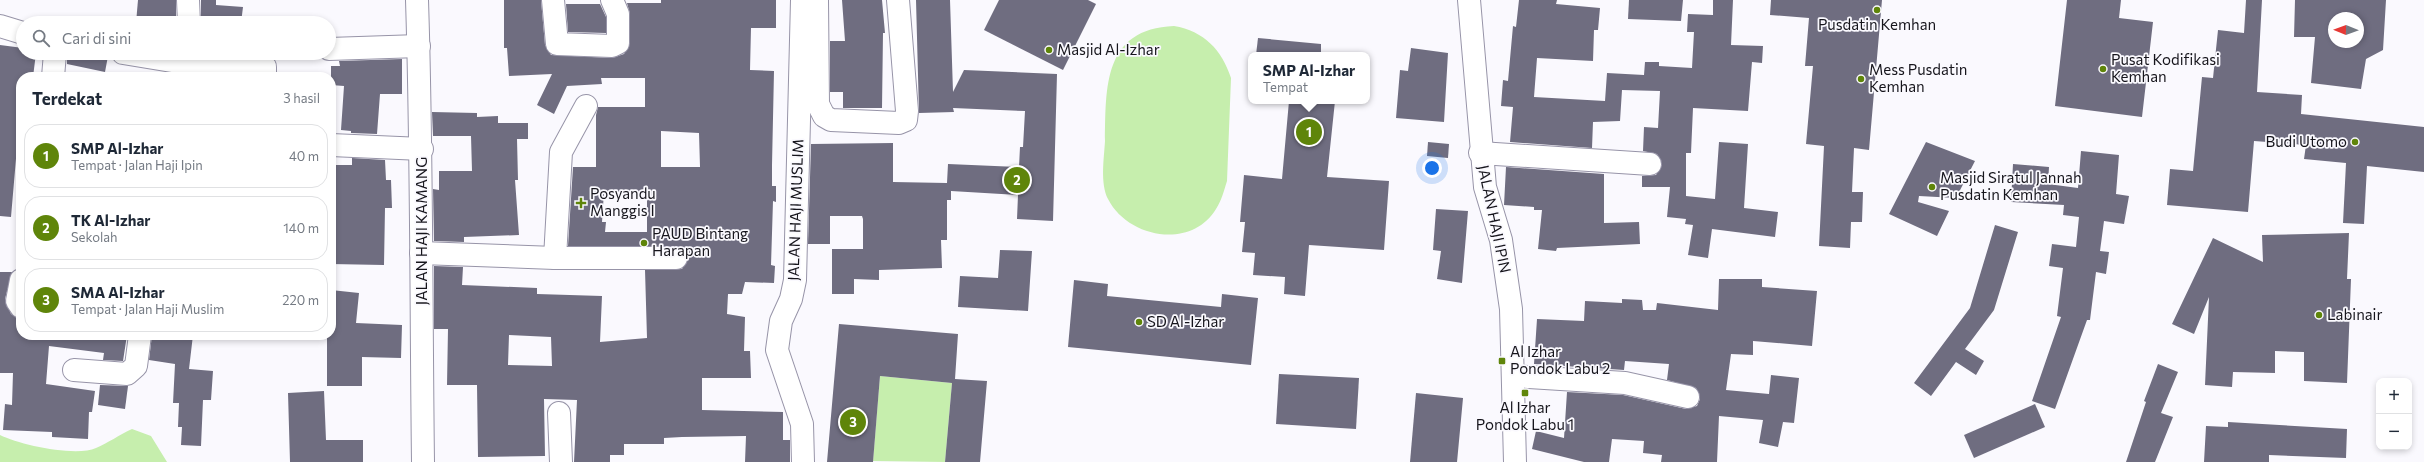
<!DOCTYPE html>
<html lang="id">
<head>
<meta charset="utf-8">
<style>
	body { margin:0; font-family:Commissioner,sans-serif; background:#f2f2f3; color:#1f2937 }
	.controls { position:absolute; right:12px; bottom:12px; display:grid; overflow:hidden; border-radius:8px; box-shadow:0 2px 6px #0003 }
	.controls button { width:36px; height:36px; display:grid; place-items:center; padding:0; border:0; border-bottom:1px solid #e0e1e3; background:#fff; color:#1f2937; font:20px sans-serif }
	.compass { position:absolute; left:2328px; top:12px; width:36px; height:36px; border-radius:50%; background:#fff; box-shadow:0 2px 6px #0003; rotate:271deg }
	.you { position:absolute; left:1432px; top:168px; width:14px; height:14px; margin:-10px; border:3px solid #fff; border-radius:50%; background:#1a73e8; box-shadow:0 0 0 6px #1a73e833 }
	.badge { display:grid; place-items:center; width:26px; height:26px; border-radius:50%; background:#5f850a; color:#fff; font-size:13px; font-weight:700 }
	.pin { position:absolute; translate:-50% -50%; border:2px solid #fff; box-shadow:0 1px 4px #0006 }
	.popup { position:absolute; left:1248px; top:52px; width:122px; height:52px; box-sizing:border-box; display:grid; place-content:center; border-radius:8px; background:#fff; filter:drop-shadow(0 1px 3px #0005); font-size:13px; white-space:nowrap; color:#747a83 }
	.popup b { font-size:15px; color:#1f2937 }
	.popup::after { content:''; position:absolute; left:50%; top:100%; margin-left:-8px; border:8px solid transparent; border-top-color:#fff }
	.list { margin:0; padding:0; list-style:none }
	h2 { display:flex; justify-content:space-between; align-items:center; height:52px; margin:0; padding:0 16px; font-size:17px }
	h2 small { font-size:13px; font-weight:400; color:#747a83 }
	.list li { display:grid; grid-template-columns:26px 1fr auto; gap:12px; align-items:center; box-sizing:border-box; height:64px; margin:0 8px 8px; padding:0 8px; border:1px solid #e0e1e3; border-radius:16px }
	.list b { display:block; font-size:15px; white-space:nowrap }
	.list p { margin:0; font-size:13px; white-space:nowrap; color:#747a83 }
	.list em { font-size:13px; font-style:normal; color:#747a83 }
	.icon { flex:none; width:22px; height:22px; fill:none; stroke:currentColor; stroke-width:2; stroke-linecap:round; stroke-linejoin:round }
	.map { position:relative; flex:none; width:2424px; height:462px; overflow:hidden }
	.search { position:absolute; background:#fff; box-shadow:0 2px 6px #0003; left:16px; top:16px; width:320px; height:44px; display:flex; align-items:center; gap:10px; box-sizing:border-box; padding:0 14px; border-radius:22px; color:#747a83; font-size:15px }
	.panel { position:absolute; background:#fff; box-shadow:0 2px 6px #0003; left:16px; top:72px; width:320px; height:268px; border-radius:16px }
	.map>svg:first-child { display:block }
	.green { fill:#c6eead }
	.building { fill:#6f6d80; fill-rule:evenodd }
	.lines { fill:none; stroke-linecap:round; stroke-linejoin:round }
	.minor-casing { stroke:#9794a8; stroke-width:24 }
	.minor { stroke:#fff; stroke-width:22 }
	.poi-dot { fill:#5f850a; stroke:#faf9fe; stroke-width:1.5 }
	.labels { text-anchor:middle; stroke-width:3.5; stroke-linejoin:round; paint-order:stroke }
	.poi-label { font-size:15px; fill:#16151c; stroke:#faf9fe; text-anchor:start }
	.street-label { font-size:15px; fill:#16151c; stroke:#faf9fe }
</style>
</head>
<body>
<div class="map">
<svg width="2424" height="462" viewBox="0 0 2424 462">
	<rect width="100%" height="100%" fill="#faf9fe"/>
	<g class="green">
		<path d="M 1174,26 C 1204,31 1222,50 1231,78 L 1227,181 C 1224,190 1222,200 1216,209 C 1191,250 1128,238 1108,199 C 1100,183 1104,159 1105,141 C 1106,87 1103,29 1174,26 Z"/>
		<path d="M 880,376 L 952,383 L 945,462 L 873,461 Z"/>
		<path d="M 132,429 L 151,436 L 167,462 L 0,462 L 0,435 C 20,445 76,457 96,448 C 108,443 119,435 132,429 Z"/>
	</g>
	<g class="building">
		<path d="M 138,0 L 176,0 L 176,23 L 136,23 Z"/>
		<path d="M 201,0 L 216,0 L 216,5 L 243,7 L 241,23 L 201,23 Z"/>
		<path d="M 504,0 L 541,0 L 545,45 L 551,55 L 612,58 L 624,54 L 630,43 L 630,14 L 627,3 L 661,3 L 661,0 L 776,0 L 776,28 L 751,28 L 750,70 L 774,71 L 772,165 L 772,186 L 776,186 L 776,202 L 773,201 L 771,265 L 775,266 L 774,283 L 745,282 L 742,294 L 728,294 L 727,314 L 745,317 L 744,351 L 750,351 L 751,378 L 702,378 L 702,410 L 783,412 L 783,440 L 790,440 L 790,462 L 745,462 L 746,436 L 682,437 L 664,438 L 664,444 L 624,444 L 624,455 L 610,455 L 610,462 L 574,462 L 577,400 L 544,399 L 545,456 L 478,457 L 477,385 L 447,385 L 448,329 L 434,329 L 434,266 L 463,267 L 462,285 L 537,288 L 537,294 L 602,296 L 600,342 L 647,338 L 645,270 L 682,269 L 688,258 L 687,251 L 676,246 L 568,246 L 573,167 L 596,167 L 596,115 L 598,107 L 645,107 L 645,78 L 601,78 L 602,84 L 567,86 L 554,114 L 537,105 L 552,74 L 509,76 L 507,48 L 504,48 ZM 661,131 L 699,133 L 700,167 L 661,167 ZM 604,192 L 647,194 L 647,232 L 605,232 L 606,222 L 602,222 ZM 509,335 L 551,337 L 552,366 L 508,365 Z"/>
		<path d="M 842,0 L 882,0 L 885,33 L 883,33 L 882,108 L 843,108 L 843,92 L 830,92 L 830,41 L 845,41 Z"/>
		<path d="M 916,0 L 950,0 L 953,92 L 964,70 L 1057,74 L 1053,221 L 1017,219 L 1018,195 L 951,191 L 951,200 L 947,200 L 947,240 L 941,240 L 942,268 L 879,270 L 879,280 L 854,279 L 854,294 L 832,294 L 832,249 L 863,249 L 863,219 L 862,216 L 830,216 L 830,244 L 808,244 L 811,144 L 893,143 L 893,182 L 947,183 L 948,164 L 1019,167 L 1020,147 L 1023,147 L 1025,111 L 953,108 L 954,112 L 919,113 Z"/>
		<path d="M 999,0 L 1088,0 L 1096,4 L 1063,70 L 984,30 Z"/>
		<path d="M 1519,0 L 1557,0 L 1556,4 L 1600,8 L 1598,30 L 1594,30 L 1593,61 L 1537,58 L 1534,97 L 1605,101 L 1607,73 L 1644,75 L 1645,62 L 1659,62 L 1659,66 L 1692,68 L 1694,32 L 1687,32 L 1688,14 L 1713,15 L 1713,0 L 1733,0 L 1731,45 L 1763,46 L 1762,63 L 1752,62 L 1748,111 L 1693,108 L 1691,153 L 1686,153 L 1686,196 L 1715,199 L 1719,142 L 1748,144 L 1744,208 L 1778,212 L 1775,237 L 1712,229 L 1708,258 L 1688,255 L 1693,225 L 1685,224 L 1686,219 L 1667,217 L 1670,187 L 1642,187 L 1642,176 L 1656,175 L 1662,165 L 1657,154 L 1643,151 L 1644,127 L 1658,128 L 1660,91 L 1622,90 L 1620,121 L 1593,122 L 1592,148 L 1510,142 L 1513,107 L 1501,106 L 1503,80 L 1508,81 L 1513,26 L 1516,27 Z"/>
		<path d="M 1629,0 L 1683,0 L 1681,21 L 1628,19 Z"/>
		<path d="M 1771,0 L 1882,0 L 1869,150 L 1854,148 L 1852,192 L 1863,192 L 1862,222 L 1851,222 L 1850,248 L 1819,246 L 1824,146 L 1806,144 L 1813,66 L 1805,66 L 1809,18 L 1770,15 Z"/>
		<path d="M 2067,0 L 2121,0 L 2119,18 L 2153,22 L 2142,117 L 2055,106 Z"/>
		<path d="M 2246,0 L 2262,0 L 2257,92 L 2302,95 L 2301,114 L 2424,127 L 2424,172 L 2367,166 L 2364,224 L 2343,223 L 2346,163 L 2304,159 L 2306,145 L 2254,141 L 2248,212 L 2167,205 L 2170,169 L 2193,171 L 2202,77 L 2213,78 L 2218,30 L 2244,33 Z"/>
		<path d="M 2295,0 L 2386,0 L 2383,50 L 2366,59 L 2361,89 L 2311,83 L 2315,37 L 2294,37 ZM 2334,18 L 2358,18 L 2358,42 L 2334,42 Z"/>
		<path d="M 566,4 L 600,4 L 606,17 L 606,33 L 568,32 Z"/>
		<path d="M 1258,38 L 1321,44 L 1321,55 L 1256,55 Z"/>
		<path d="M 0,45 L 23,48 L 23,53 L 36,53 L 33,77 L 21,77 L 21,147 L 17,147 L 11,217 L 0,216 Z"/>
		<path d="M 1411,48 L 1448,53 L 1444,122 L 1396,118 L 1400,70 L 1408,71 Z"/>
		<path d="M 67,53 L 108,56 L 105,72 L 67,64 Z"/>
		<path d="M 402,59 L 402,94 L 380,94 L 377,134 L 351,133 L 351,131 L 341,130 L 344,86 L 331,85 L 331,66 L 340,66 L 339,61 Z"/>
		<path d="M 180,75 L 252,76 L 252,77 L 180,77 Z"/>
		<path d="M 1289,101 L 1335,101 L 1327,177 L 1389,181 L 1384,250 L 1309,245 L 1305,296 L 1284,294 L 1285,277 L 1253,275 L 1255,253 L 1242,252 L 1245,222 L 1240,222 L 1244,175 L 1282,179 Z"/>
		<path d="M 432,112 L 477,113 L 477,117 L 498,116 L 498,123 L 528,123 L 528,139 L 517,139 L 518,180 L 515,180 L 519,235 L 464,237 L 464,242 L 434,241 L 433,189 L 439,190 L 439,171 L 472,171 L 471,136 L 433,136 Z"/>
		<path d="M 1428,142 L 1449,144 L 1448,158 L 1427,156 Z"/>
		<path d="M 1926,142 L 1975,161 L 1956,198 L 1919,196 L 1918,202 L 1949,211 L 1937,236 L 1889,214 Z"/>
		<path d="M 2081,151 L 2119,155 L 2116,194 L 2129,196 L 2124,224 L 2104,221 L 2100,251 L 2109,252 L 2106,274 L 2096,272 L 2090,320 L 2087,320 L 2055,409 L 2032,401 L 2061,317 L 2057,316 L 2063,268 L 2049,266 L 2052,244 L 2076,247 L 2079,217 L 2063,215 L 2064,205 L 2011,202 L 2013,164 L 2049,167 L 2048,184 L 2078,188 Z"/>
		<path d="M 352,158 L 385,160 L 386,180 L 391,180 L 392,208 L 385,208 L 384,265 L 331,264 L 331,165 L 352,165 Z"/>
		<path d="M 1506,167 L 1604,174 L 1604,223 L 1639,222 L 1640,244 L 1557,248 L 1556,251 L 1538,249 L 1542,210 L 1534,210 L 1534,207 L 1504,205 Z"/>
		<path d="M 1436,209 L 1468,211 L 1462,283 L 1437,279 L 1441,251 L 1433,250 Z"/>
		<path d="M 1995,225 L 2018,232 L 1994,310 L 1965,349 L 1984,361 L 1976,375 L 1956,362 L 1931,396 L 1914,383 L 1970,308 Z"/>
		<path d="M 2349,233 L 2347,279 L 2351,279 L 2347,383 L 2304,381 L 2304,352 L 2275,351 L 2275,373 L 2233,372 L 2232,387 L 2205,385 L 2209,297 L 2194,334 L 2172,324 L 2213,238 L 2263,262 L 2262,235 Z"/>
		<path d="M 1000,250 L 1032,251 L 1028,311 L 958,307 L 960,276 L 998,278 Z"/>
		<path d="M 0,272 L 12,272 L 5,299 L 11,314 L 21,319 L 21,335 L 127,335 L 123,361 L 103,360 L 104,353 L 49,346 L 46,384 L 95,391 L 92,412 L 89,412 L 88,439 L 52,437 L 52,432 L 3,430 L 5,404 L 12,405 L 13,373 L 0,373 Z"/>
		<path d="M 1719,279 L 1762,279 L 1762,287 L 1817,291 L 1812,346 L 1753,341 L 1753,355 L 1731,354 L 1726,390 L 1769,394 L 1771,375 L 1799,378 L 1794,423 L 1783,422 L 1778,447 L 1759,443 L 1763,420 L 1719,416 L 1717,462 L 1661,462 L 1662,455 L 1643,453 L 1644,441 L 1612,439 L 1609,462 L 1584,462 L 1532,449 L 1536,431 L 1564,438 L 1567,392 L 1623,395 L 1686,409 L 1697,406 L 1700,399 L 1696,388 L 1667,380 L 1669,364 L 1625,361 L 1624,370 L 1534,364 L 1537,319 L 1584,321 L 1585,301 L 1622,303 L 1622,299 L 1642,300 L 1643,310 L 1656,310 L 1657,303 L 1718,310 Z"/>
		<path d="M 1074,280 L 1108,284 L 1107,296 L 1221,307 L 1222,294 L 1258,298 L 1251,365 L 1068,347 Z"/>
		<path d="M 331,290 L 359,293 L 356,323 L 402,325 L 401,358 L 362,357 L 362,386 L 327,386 L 327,335 L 331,335 Z"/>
		<path d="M 839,324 L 958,334 L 955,379 L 987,381 L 980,462 L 945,462 L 952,383 L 880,376 L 873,462 L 827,462 Z"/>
		<path d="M 152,335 L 193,335 L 189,369 L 213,371 L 211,400 L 203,400 L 201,446 L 181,445 L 182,427 L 178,427 L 179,403 L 173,403 L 175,364 L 149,360 Z"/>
		<path d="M 2158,364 L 2178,372 L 2161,413 L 2173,417 L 2155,462 L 2126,462 L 2146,402 L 2144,401 Z"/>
		<path d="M 1279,374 L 1359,378 L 1356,429 L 1276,424 Z"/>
		<path d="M 100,385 L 128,386 L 125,409 L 98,405 Z"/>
		<path d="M 324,391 L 326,440 L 363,440 L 363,462 L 290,462 L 288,393 Z"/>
		<path d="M 1416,393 L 1463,398 L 1457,462 L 1410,462 Z"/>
		<path d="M 2035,404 L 2045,427 L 1974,458 L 1964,435 Z"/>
		<path d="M 2228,422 L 2347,429 L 2346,458 L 2269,455 L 2269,462 L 2204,462 L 2206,426 L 2228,427 Z"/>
	</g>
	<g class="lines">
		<g class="minor-casing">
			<g id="minor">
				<path d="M 188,0 L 189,23"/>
				<path d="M 417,0 C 422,154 421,308 423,462"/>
				<path d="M 553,0 L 557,44 L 612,46 L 618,43 L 618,14 L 612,0"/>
				<path d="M 802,0 L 795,280 L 791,299 L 781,321 L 777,350 L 802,424 L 803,462"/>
				<path d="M 1469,0 L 1485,187 L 1501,240 L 1511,309 L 1515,462"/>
				<path d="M 817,1 L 818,104 L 824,116 L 831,120 L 899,123 L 906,120 L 907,111 L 898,0"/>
				<path d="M 0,26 L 23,33"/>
				<path d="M 329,49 L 419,46"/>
				<path d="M 123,53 L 190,64 L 255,63 L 265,67 L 265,77"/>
				<path d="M 53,77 L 55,53"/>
				<path d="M 331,145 L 422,149"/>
				<path d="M 1480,153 L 1650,164"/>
				<path d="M 421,253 L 555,258 L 676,258"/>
				<path d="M 555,258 L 561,152 L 586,106"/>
				<path d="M 21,280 L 17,301 L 21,307"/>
				<path d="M 74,370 L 127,374 L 136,366 L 140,335"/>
				<path d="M 1513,376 L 1625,383 L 1688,397"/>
				<path d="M 559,413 L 561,462"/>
			</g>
		</g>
		<use href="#minor" class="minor"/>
	</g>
	<g class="poi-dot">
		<circle cx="1877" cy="10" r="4"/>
		<circle cx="1049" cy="50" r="4"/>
		<circle cx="2103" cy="69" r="4"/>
		<circle cx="1861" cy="79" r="4"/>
		<circle cx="2355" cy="142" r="4"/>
		<circle cx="1932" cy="187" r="4"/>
		<path d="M579 197h4v4h4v4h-4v4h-4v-4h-4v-4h4z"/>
		<circle cx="644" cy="243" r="4"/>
		<circle cx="2319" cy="315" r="4"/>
		<circle cx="1139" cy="322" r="4"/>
		<rect x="1498" y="357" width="8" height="8" rx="2"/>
		<rect x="1521" y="389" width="8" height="8" rx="2"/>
	</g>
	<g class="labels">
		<g class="poi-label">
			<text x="1877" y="30" text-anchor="middle">Pusdatin Kemhan</text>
			<text x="1057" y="55">Masjid Al-Izhar</text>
			<text x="2111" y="65">Pusat Kodifikasi<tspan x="2111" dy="17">Kemhan</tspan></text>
			<text x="1869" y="75">Mess Pusdatin<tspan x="1869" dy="17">Kemhan</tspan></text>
			<text x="2347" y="147" text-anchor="end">Budi Utomo</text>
			<text x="1940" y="183">Masjid Siratul Jannah<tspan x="1940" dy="17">Pusdatin Kemhan</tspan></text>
			<text x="590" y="199">Posyandu<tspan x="590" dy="17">Manggis I</tspan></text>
			<text x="652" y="239">PAUD Bintang<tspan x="652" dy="17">Harapan</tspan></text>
			<text x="2327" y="320">Labinair</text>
			<text x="1147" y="327">SD Al-Izhar</text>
			<text x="1510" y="357">Al Izhar<tspan x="1510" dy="17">Pondok Labu 2</tspan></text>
			<text x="1525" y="413" text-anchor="middle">Al Izhar<tspan x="1525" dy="17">Pondok Labu 1</tspan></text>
		</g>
		<g class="street-label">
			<text transform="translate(796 210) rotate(-88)" y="5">JALAN HAJI MUSLIM</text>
			<text transform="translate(1494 219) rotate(78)" y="5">JALAN HAJI IPIN</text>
			<text transform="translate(422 231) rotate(-90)" y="5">JALAN HAJI KAMANG</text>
		</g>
	</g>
</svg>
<div class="controls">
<button>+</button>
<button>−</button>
</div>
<svg class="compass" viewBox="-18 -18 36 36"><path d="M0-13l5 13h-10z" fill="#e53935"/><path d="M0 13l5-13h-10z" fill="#747a83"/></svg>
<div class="you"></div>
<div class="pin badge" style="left:1309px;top:132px">1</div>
<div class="popup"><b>SMP Al-Izhar</b>Tempat</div>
<div class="pin badge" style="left:1017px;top:180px">2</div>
<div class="pin badge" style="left:853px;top:422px">3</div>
<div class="search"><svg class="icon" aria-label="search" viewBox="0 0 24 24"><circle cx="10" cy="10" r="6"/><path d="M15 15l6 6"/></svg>Cari di sini</div>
<section class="panel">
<h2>Terdekat<small>3 hasil</small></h2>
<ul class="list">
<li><span class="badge">1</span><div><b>SMP Al-Izhar</b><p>Tempat · Jalan Haji Ipin</p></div><em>40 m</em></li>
<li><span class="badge">2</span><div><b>TK Al-Izhar</b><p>Sekolah</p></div><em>140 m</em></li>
<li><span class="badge">3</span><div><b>SMA Al-Izhar</b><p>Tempat · Jalan Haji Muslim</p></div><em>220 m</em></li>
</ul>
</section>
</div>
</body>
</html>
